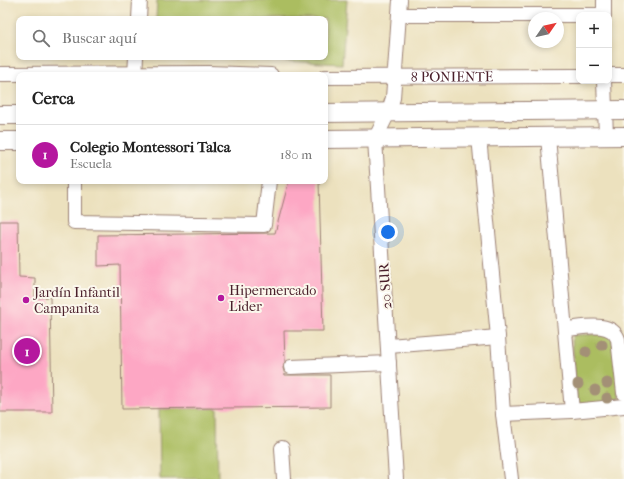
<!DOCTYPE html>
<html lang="es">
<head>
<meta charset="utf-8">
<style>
	body { margin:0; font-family:"IM FELL French Canon",serif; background:#f6f6f6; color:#222 }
	.controls { position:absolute; right:12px; top:12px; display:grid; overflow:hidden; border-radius:8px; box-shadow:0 2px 6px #0003 }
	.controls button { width:36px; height:36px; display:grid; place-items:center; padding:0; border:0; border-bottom:1px solid #e0e0e0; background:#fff; color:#222; font:20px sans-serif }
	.compass { position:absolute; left:528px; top:12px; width:36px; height:36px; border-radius:50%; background:#fff; box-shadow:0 2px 6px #0003; rotate:56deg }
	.you { position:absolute; left:388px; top:232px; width:14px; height:14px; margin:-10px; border:3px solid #fff; border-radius:50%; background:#1a73e8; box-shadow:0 0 0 6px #1a73e833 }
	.badge { display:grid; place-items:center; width:26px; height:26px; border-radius:50%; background:#b5179e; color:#fff; font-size:13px; font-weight:700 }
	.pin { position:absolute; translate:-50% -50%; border:2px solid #fff; box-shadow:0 1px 4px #0006 }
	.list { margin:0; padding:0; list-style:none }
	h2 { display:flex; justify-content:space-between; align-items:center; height:52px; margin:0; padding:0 16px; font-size:17px }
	h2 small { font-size:13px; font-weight:400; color:#767676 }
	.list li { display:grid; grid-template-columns:26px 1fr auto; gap:12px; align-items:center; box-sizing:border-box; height:60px; padding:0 16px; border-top:1px solid #e0e0e0 }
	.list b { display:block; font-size:15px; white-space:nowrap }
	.list p { margin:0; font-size:13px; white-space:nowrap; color:#767676 }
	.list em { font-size:13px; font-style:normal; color:#767676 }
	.icon { flex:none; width:22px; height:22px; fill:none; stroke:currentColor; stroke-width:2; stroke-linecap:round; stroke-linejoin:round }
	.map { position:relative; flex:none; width:624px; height:479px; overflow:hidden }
	.search { position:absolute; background:#fff; box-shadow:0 2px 6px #0003; left:16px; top:16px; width:312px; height:44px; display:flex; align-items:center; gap:10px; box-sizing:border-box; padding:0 14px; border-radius:8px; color:#767676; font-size:15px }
	.panel { position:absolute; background:#fff; box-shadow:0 2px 6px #0003; left:16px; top:72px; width:312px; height:112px; border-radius:8px }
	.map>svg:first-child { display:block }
	.green { fill:#abbd60; stroke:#7a6e46 }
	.building { fill:#fda7c4 }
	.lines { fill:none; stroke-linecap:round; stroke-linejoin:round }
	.minor-casing { stroke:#9b8074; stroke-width:16 }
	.major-casing { stroke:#9b8074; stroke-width:20 }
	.minor { stroke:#fff; stroke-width:14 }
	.major { stroke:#fff; stroke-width:18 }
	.tree { fill:#a39076 }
	.poi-dot { fill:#b5179e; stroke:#fbf7ec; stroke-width:1.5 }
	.labels { text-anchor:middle; stroke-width:4; stroke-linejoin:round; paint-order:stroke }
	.street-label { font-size:14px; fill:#4a1f2b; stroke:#fbf7ec }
	.poi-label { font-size:14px; fill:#4a1f2b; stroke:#fbf7ec; text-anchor:start }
</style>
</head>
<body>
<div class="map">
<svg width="624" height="479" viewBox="0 0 624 479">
	<rect width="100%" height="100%" fill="#fbf7ec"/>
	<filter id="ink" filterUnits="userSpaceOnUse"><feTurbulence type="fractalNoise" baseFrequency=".025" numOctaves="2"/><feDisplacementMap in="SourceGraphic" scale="8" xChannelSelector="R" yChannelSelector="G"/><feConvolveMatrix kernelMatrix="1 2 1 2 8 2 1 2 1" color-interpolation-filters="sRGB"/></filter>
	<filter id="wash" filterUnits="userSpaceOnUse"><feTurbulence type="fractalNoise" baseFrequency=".012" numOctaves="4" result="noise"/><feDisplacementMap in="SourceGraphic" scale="16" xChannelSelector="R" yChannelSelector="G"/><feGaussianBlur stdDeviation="0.9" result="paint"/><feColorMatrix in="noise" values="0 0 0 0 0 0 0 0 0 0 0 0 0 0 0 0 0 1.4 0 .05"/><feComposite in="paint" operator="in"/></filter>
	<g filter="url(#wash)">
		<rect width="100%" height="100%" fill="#ece1be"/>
		<g class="green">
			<path d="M 157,0 L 347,0 L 342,64 L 209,57 L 325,57 L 325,19 L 156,19 Z"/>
			<path d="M 608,334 L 613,340 L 620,401 L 582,407 L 577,400 L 572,339 L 573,335 Z"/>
			<path d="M 217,408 L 218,479 L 160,479 L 159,409 Z"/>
		</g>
		<g id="blocks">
			<g class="building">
				<path d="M 289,181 L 319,181 L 323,331 L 284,331 L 285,362 L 283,368 L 285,375 L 330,375 L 330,407 L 122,409 L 120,265 L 98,266 L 98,235 L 275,233 Z"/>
				<path d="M 0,221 L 18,221 L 19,277 L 35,278 L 35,298 L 50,297 L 52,412 L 0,412 Z"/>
			</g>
		</g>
	</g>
	<g filter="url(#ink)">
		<use href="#blocks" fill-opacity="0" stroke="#9b8074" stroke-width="1"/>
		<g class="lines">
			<g class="minor-casing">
				<g id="minor">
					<path d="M 399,15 L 604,15"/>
					<path d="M 604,15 L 604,0"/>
					<path d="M 139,19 L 140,0"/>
					<path d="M 0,74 L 208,73 L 271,75"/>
					<path d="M 135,75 L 136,57"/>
					<path d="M 609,75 L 624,75"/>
					<path id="s1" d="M 325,77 L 579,76"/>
					<path d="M 604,81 L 606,136"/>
					<path d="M 479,137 L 498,337 L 503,414 L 511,479"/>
					<path d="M 548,137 L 572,411"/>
					<path d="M 74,181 L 74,222 L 264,225 L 269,181"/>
					<path d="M 565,329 C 582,328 611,320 618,339 L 624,393"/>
					<path d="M 389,346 L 498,337"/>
					<path d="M 291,367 L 389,363"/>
					<path d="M 503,414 L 572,411 L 624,406"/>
					<path d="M 282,448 L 284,479"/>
					<path d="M 396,479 L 375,139 L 388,113 L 393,98 L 400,0"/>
				</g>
			</g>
			<g class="major-casing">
				<g id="major">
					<path d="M 325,113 L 624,110"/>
					<path d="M 0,115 L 19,115"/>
					<path d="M 325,139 L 624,136"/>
					<path d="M 0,141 L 19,141"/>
				</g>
			</g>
			<use href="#minor" class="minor"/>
			<use href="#major" class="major"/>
		</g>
		<g class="tree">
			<circle cx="602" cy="345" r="5.5"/>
			<circle cx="586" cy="352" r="5.5"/>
			<circle cx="607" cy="383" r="5.5"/>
			<circle cx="578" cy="384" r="5.5"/>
			<circle cx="595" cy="390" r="5.5"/>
			<circle cx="607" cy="398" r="5.5"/>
		</g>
	</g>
	<g class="poi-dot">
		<circle cx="221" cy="298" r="4"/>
		<circle cx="26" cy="300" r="4"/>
	</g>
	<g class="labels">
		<g class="street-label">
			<text dy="5" stroke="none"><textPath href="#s1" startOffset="127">8 PONIENTE</textPath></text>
			<text transform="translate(385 286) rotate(-94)" y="5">20 SUR</text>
		</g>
		<g class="poi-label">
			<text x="229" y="295">Hipermercado<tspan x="229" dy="16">Lider</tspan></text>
			<text x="34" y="297">Jardín Infantil<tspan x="34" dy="16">Campanita</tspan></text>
		</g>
	</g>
</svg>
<div class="controls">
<button>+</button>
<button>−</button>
</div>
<svg class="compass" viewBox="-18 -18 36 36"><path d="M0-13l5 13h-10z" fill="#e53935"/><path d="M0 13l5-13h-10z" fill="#767676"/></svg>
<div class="you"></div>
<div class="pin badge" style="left:27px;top:351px">1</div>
<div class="search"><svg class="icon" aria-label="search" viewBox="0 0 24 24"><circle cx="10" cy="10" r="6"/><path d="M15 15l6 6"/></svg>Buscar aquí</div>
<section class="panel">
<h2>Cerca<small></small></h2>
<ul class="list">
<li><span class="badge">1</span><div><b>Colegio Montessori Talca</b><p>Escuela</p></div><em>180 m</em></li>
</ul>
</section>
</div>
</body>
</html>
